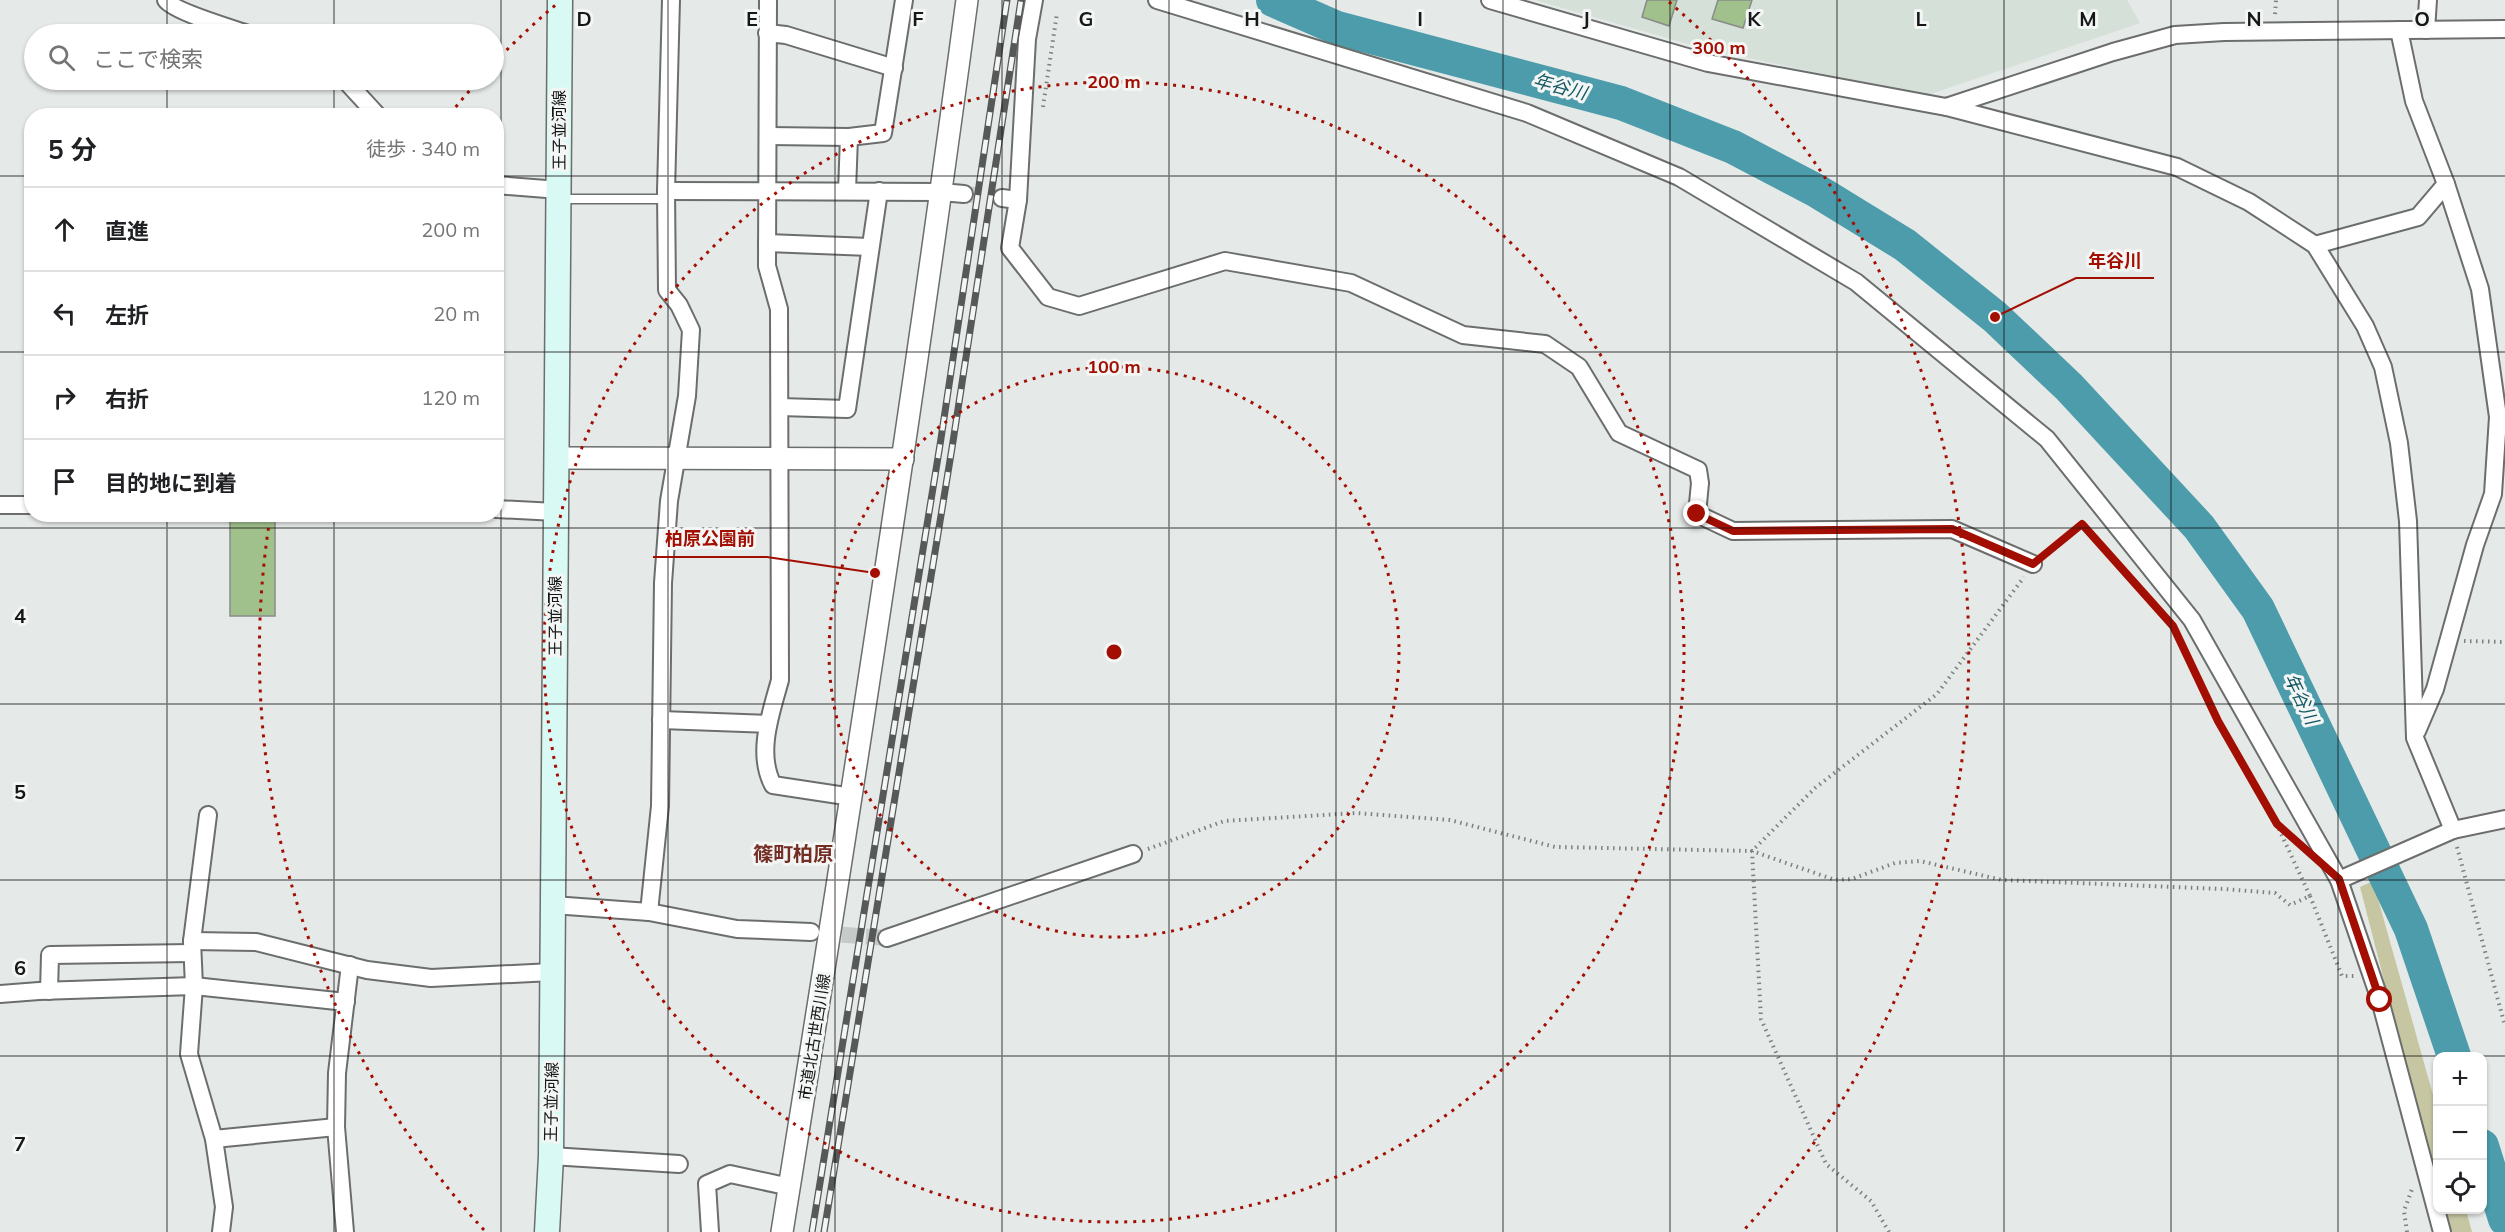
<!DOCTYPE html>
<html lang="ja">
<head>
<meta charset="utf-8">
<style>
	body { margin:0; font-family:Mulish,"Noto Sans JP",sans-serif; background:#f6f6f6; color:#202124 }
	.controls { position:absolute; right:18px; bottom:18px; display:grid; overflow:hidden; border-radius:12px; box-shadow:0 2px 4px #0004 }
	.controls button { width:54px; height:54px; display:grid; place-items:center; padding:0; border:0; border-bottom:2px solid #e0e0e0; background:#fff; color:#202124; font:30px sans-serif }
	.stop { position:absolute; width:18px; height:18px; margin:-14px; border:4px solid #a30e02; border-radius:50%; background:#fff }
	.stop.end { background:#a30e02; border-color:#fff; box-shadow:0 2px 6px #0008 }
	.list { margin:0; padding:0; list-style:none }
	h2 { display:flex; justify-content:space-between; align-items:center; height:78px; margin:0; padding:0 24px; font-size:26px }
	h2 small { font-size:20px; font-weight:400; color:#757577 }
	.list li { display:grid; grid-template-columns:39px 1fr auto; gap:18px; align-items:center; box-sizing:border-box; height:84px; padding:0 24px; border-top:2px solid #e0e0e0 }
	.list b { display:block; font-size:22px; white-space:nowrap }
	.list em { font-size:20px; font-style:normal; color:#757577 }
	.icon { flex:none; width:33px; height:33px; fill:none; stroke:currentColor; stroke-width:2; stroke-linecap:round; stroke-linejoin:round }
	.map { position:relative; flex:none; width:2505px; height:1232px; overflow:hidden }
	.search { position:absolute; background:#fff; box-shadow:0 2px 4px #0004; left:24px; top:24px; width:480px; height:66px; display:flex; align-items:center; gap:15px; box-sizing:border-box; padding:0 21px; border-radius:33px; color:#757577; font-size:22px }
	.panel { position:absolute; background:#fff; box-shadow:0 2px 4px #0004; left:24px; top:108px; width:480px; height:414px; border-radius:24px }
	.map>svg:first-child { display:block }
	.built { fill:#d5e0d9 }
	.green { fill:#c6c7a2 }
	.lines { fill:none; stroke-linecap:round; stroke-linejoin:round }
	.river { stroke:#4c9cac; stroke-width:34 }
	.building { fill:#a0c18c; stroke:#898b88; stroke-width:1.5 }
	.minor-tunnel { stroke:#c6cac8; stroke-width:16; stroke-dasharray:16 8; stroke-linecap:butt }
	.service-casing { stroke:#6b6e6c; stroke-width:11 }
	.minor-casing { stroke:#6b6e6c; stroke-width:20 }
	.tertiary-casing { stroke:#6b6e6c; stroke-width:24 }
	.secondary-casing { stroke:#6b6e6c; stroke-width:27 }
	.path { stroke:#7d807f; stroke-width:4; stroke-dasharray:1.5 4.5; stroke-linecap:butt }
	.service { stroke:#fff; stroke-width:8 }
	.minor { stroke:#fff; stroke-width:16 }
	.tertiary { stroke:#fff; stroke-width:21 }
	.secondary { stroke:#d9f9f5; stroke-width:24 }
	.rail-casing { stroke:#565958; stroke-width:7 }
	.rail { stroke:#f3f6f4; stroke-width:4.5; stroke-dasharray:14; stroke-linecap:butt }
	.route { stroke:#a30e02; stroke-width:8 }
	.grid { fill:none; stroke:#161817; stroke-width:1.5; stroke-opacity:0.55 }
	.ring { fill:none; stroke:#a30e02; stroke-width:3; stroke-dasharray:3 6 }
	.labels { text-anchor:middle; stroke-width:6; stroke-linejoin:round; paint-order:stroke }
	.street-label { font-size:16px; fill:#161817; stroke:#f3f6f4 }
	.water-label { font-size:18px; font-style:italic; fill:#135863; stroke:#f3f6f4 }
	.quarter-label { font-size:20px; font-weight:bold; fill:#742e25; stroke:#f3f6f4 }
	.grid-label { font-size:20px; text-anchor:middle; font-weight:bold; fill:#161817; stroke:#f3f6f4; stroke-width:6; stroke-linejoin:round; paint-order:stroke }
	.centre { fill:#a30e02; stroke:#f3f6f4; stroke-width:3 }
	.ring-label { font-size:18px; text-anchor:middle; font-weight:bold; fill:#a30e02; stroke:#f3f6f4; stroke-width:6; stroke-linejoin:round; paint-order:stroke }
	.leader { fill:none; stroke:#a30e02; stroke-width:2 }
	.callout-dot { fill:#a30e02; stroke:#f3f6f4; stroke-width:2 }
	.callout-label { font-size:18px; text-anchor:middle; font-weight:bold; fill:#a30e02; stroke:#f3f6f4; stroke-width:6; stroke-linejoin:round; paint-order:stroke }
</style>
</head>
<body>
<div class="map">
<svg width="2505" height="1232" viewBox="0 0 2505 1232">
	<rect width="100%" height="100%" fill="#e5e9e7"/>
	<path class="built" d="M 1535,0 L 2127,0 L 2140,23 L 1925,96 L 1702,48 Z"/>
	<g class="green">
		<path d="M 2373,881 L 2437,1109 L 2437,1186 L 2360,887 Z"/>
		<path d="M 2444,1210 L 2466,1210 L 2472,1232 L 2449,1232 Z"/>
	</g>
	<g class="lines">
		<g class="river">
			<path d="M 1273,0 L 1337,28 L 1621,103 L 1733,147 L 1817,191 L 1905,245 L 1995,317 L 2069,387 L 2199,527 L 2258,609 L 2411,929 L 2454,1056"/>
			<path d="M 2482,1146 L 2505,1219"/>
		</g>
	</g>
	<g class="building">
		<path d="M 1647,0 L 1677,0 L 1669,26 L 1642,17 Z"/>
		<path d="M 1718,0 L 1752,0 L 1743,28 L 1712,19 Z"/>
		<path d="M 230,516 L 275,517 L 275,616 L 230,616 Z"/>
	</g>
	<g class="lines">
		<g class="minor-tunnel">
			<path d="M 964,194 L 1002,198"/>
			<path d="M 818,933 L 887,938"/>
		</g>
		<g class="service-casing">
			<path id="service" d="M 562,199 L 666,199"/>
		</g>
		<g class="minor-casing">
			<g id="minor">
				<path d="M 166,0 C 173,11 233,29 248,34"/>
				<path d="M 768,0 L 767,266 L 779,309 L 780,680 C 771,713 756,753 773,785 L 852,797"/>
				<path d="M 1034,0 L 1027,39 L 1018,200 L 1010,248 L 1048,297 L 1079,306 L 1225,261 L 1351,283 L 1463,335 L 1545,344 L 1579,367 L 1619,433 L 1698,470 L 1700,483 L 1697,514 L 1733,531 L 1952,529 L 2033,564"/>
				<path d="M 1157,0 L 1527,113 L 1679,177 L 1856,282 L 2047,439 L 2192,620 L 2339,880 L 2380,1000 L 2442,1232"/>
				<path d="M 1490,0 L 1708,63 L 1946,107 L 2113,52 L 2175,35 L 2224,32 L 2505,29"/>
				<path d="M 2426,30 L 2428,0"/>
				<path d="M 767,33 L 786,35 L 894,68"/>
				<path d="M 345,80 L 378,116"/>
				<path d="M 1947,107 L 2177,167 L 2249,202 L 2315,245 L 2365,326 L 2383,367 L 2399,443 L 2408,521 L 2415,738 L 2453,830"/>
				<path d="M 768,136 L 849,137 L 847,191"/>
				<path d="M 849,137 L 883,133 L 904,0"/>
				<path d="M 496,185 L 559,190"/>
				<path d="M 666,191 L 941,192 L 964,194"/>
				<path d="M 1002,198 L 1018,200"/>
				<path d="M 767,243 L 870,247"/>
				<path d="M 2315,245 L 2418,217 L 2446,184 L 2414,101 L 2399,30"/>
				<path d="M 780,407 L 847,409 L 879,191"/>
				<path d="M 0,505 L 32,505"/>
				<path d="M 496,509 L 556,512"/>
				<path d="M 661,720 L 768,724"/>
				<path d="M 2417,731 L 2435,689 L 2475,545 L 2493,494 L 2498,417 L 2480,289 L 2446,184"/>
				<path d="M 208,815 L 192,941 L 194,986 L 189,1054 L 214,1139 L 224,1207 L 221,1232"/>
				<path d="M 2339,880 L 2453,830 L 2505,819"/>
				<path d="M 553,905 L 649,912 L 737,929 L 811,932"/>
				<path d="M 649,912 L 660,806 L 663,583 L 669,501 L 687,396 L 691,330 L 679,305 L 667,290 L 666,191 L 671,0"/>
				<path d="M 887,938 L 1133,854"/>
				<path d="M 192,941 L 256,942 L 367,970 L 431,978 L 552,972"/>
				<path d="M 49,991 L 50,955 L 192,953"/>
				<path d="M 0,994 L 39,991 L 194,986 L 346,1002"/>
				<path d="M 214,1139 L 336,1127"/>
				<path d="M 551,1156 L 679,1164"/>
				<path d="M 345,1232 L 336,1127 L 337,1073 L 350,965"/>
				<path d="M 710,1232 L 707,1184 L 730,1174 L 790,1187"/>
			</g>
		</g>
		<g class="tertiary-casing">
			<g id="tertiary">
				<path d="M 556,458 L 903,459"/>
				<path d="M 782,1232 C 848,822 912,412 967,0"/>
			</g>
		</g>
		<g class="secondary-casing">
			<path id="secondary" d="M 547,1232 L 551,1156 L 560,0"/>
		</g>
		<g class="path">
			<path d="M 2275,14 L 2276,0"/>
			<path d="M 1043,107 L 1057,13"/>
			<path d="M 2045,554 L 2082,524 L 2161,613"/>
			<path d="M 2172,625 L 2218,721 L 2277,824 L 2296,841"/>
			<path d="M 2464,641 L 2505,642"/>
			<path d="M 2457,847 L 2505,1026"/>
			<path d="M 1148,849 L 1224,821 L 1356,813 L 1450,820 L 1555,847 L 1752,851 L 1835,880 L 1852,879 L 1895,863 L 1920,861 L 2002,880 L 2224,889 L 2275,893 L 2290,905 L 2310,896 L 2278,827"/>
			<path d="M 2310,896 L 2342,976 L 2355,976"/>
			<path d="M 1889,1232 L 1871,1201 L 1826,1164 L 1761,1019 L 1752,851 L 1815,788 L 1937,694 L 2024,577"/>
			<path d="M 2407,1232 L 2404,1211 L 2412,1189"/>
		</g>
		<use href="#service" class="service"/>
		<use href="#minor" class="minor"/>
		<use href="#tertiary" class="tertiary"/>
		<use href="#secondary" class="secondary"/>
		<g class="rail-casing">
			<g id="rail">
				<path d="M 812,1232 L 940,445 L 1007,0"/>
				<path d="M 824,1232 L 952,448 L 1021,0"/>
			</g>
		</g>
		<use href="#rail" class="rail"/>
	</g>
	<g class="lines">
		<path class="route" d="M 1697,514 L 1733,531 L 1952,529 L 2033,564 L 2082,524 L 2173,626 L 2218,721 L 2277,824 L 2339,879 L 2380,1000"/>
	</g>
	<path class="grid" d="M 167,0 L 167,34M 334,0 L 334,34M 501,0 L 501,1232M 668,0 L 668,1232M 835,0 L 835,1232M 1002,0 L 1002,1232M 1169,0 L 1169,1232M 1336,0 L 1336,1232M 1503,0 L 1503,1232M 1670,0 L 1670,1232M 1837,0 L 1837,1232M 2004,0 L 2004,1232M 2171,0 L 2171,1232M 2338,0 L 2338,1232M 167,80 L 167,116M 334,80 L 334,116M 0,176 L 32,176M 496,176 L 2505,176M 0,352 L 32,352M 496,352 L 2505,352M 167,514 L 167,1232M 334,514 L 334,1232M 0,528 L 2505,528M 0,704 L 2505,704M 0,880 L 2505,880M 0,1056 L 2505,1056"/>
	<g class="ring">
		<circle cx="1114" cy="652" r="285"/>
		<circle cx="1114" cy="652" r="570"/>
		<path d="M484 1230A855 855 0 0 1 270 518M450 114A855 855 0 0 1 479 80M494 63A855 855 0 0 1 559 2M1669 2A855 855 0 0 1 1744 1230"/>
	</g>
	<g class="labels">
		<g class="street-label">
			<text transform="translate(559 130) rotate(-90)" y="6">王子並河線</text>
			<text transform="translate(555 616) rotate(-90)" y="6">王子並河線</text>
			<text transform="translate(814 1037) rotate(-81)" y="6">市道北古世西川線</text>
			<text transform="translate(551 1102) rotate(-89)" y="6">王子並河線</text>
		</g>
		<g class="water-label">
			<text transform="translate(1560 87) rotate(15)" y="6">年谷川</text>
			<text transform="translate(2301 699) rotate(64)" y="6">年谷川</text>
		</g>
		<g class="quarter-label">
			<text x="793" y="861">篠町柏原</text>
		</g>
	</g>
	<g class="grid-label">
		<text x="584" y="26">D</text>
		<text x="752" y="26">E</text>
		<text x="918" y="26">F</text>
		<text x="1086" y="26">G</text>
		<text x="1252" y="26">H</text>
		<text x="1420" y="26">I</text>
		<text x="1586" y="26">J</text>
		<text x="1754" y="26">K</text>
		<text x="1921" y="26">L</text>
		<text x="2088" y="26">M</text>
		<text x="2254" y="26">N</text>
		<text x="2422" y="26">O</text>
		<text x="20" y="623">4</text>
		<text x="20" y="799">5</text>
		<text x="20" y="975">6</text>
		<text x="20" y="1151">7</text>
	</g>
	<circle cx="1114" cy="652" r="9" class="centre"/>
	<g class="ring-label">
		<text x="1719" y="54">300 m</text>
		<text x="1114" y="88">200 m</text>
		<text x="1114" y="373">100 m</text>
	</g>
	<path class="leader" d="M1995 317L2076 278H2154M875 573L767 557H653"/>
	<g class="callout-dot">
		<circle cx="1995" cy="317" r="6"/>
		<circle cx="875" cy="573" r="6"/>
	</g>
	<g class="callout-label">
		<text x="2115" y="267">年谷川</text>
		<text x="710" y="545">柏原公園前</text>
	</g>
</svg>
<div class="controls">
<button>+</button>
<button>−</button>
<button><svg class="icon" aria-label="locate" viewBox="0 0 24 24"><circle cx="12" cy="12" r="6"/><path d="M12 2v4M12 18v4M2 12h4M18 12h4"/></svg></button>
</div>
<div class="stop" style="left:2380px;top:1000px"></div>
<div class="stop end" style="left:1697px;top:514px"></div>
<div class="search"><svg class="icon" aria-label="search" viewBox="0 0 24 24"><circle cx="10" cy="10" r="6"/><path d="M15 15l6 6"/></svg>ここで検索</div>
<section class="panel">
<h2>5 分<small>徒歩 · 340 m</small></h2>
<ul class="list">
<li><svg class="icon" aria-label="ahead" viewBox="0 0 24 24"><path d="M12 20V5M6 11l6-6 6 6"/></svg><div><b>直進</b></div><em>200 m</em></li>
<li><svg class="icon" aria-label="left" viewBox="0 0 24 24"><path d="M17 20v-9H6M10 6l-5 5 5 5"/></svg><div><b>左折</b></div><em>20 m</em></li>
<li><svg class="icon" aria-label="right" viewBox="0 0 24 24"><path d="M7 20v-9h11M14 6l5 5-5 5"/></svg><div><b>右折</b></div><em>120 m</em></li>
<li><svg class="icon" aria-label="arrive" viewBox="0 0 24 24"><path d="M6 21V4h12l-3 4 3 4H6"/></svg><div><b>目的地に到着</b></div></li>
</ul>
</section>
</div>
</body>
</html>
